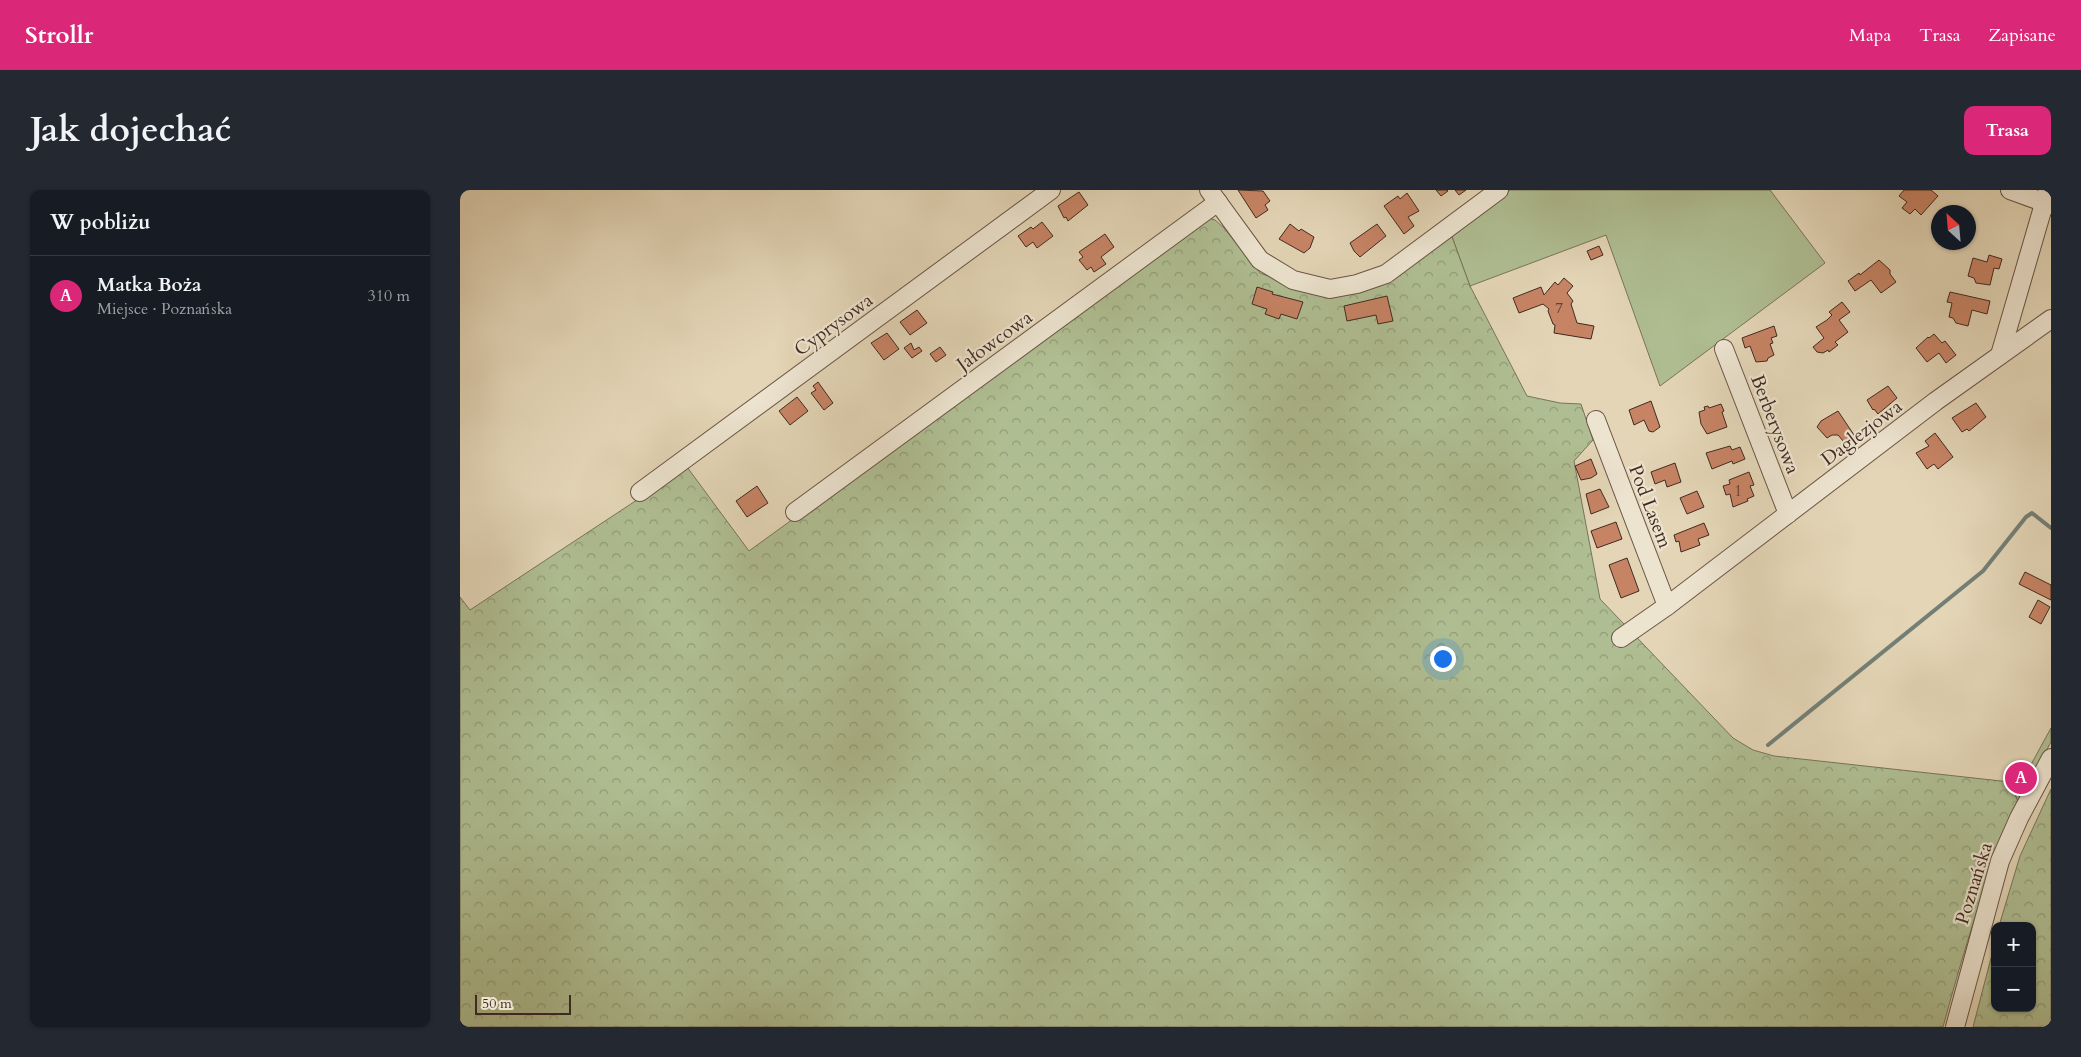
<!DOCTYPE html>
<html lang="pl">
<head>
<meta charset="utf-8">
<style>
	body { margin:0; font-family:Cardo,serif; background:#242831; color:#f1f3f6 }
	.controls { position:absolute; right:15px; bottom:15px; display:grid; overflow:hidden; border-radius:10px; box-shadow:0 1px 4px #0004 }
	.controls button { width:45px; height:45px; display:grid; place-items:center; padding:0; border:0; border-bottom:1px solid #363941; background:#171b24; color:#f1f3f6; font:25px sans-serif }
	.compass { position:absolute; left:1471px; top:15px; width:45px; height:45px; border-radius:50%; background:#171b24; box-shadow:0 1px 4px #0004; rotate:334deg }
	.scale { position:absolute; left:15px; bottom:12px; width:96px; box-sizing:border-box; padding-left:5px; border:2px solid #412a21; border-top:0; font-size:14px; line-height:18px; white-space:nowrap; color:#412a21; -webkit-text-stroke:4px #ede4d0; paint-order:stroke }
	.you { position:absolute; left:982px; top:468px; width:18px; height:18px; margin:-12px; border:4px solid #fff; border-radius:50%; background:#1a73e8; box-shadow:0 0 0 8px #1a73e833 }
	.badge { display:grid; place-items:center; width:32px; height:32px; border-radius:50%; background:#db2777; color:#fff; font-size:16px; font-weight:700 }
	.pin { position:absolute; translate:-50% -50%; border:2px solid #fff; box-shadow:0 1px 5px #0006 }
	.list { margin:0; padding:0; list-style:none }
	h2 { display:flex; justify-content:space-between; align-items:center; height:65px; margin:0; padding:0 20px; font-size:21px }
	h2 small { font-size:16px; font-weight:400; color:#9ea1a6 }
	.list li { display:grid; grid-template-columns:32px 1fr auto; gap:15px; align-items:center; box-sizing:border-box; height:80px; padding:0 20px; border-top:1px solid #363941 }
	.list b { display:block; font-size:19px; white-space:nowrap }
	.list p { margin:0; font-size:16px; white-space:nowrap; color:#9ea1a6 }
	.list em { font-size:16px; font-style:normal; color:#9ea1a6 }
	.map { position:relative; flex:none; width:1591px; height:837px; overflow:hidden; border-radius:10px }
	header { display:flex; align-items:center; gap:30px; box-sizing:border-box; height:70px; padding:0 25px; background:#db2777; color:#fff }
	header strong { font-size:24px }
	nav { display:flex; gap:28px; margin-inline-start:auto; font-size:18px }
	.intro { display:flex; align-items:center; justify-content:space-between; box-sizing:border-box; height:120px; padding:0 30px }
	h1 { margin:0; font-size:35px }
	.button { padding:12px 22px; border-radius:10px; background:#db2777; color:#fff; font-size:18px; font-weight:700 }
	main { display:flex; gap:30px; padding:0 30px }
	aside { flex:1; background:#171b24; border-radius:10px; box-shadow:0 1px 4px #0004 }
	.map>svg:first-child { display:block }
	.grass { fill:#afbe92; stroke:#78745a }
	.forest { fill:url(#forest-crowns); stroke:#78745a }
	.lines { fill:none; stroke-linecap:round; stroke-linejoin:round }
	.stream { stroke:#737f76; stroke-width:4 }
	.building { fill:#c78465; stroke:#412a21 }
	.minor-casing { stroke:#6a5546; stroke-width:20 }
	.minor { stroke:#ede4d0; stroke-width:18 }
	.labels { text-anchor:middle; stroke-width:4.5; stroke-linejoin:round; paint-order:stroke }
	.number-label { font-size:16px; fill:#624032 }
	.street-label { font-size:19px; fill:#412a21; stroke:#ede4d0 }
</style>
</head>
<body>
<header>
<strong>Strollr</strong>
<nav><a>Mapa</a><a>Trasa</a><a>Zapisane</a></nav>
</header>
<div class="intro"><h1>Jak dojechać</h1><a class="button">Trasa</a></div>
<main>
<aside>
<h2>W pobliżu<small></small></h2>
<ul class="list">
<li><span class="badge">A</span><div><b>Matka Boża</b><p>Miejsce · Poznańska</p></div><em>310 m</em></li>
</ul>
</aside>
<div class="map">
<svg width="1591" height="837" viewBox="0 0 1591 837">
	<defs>
		<pattern id="forest-crowns" width="20" height="18" patternUnits="userSpaceOnUse" patternTransform="scale(1.25)"><rect width="20" height="18" fill="#afbe92"/><path d="M2 6a3 3 0 1 1 6 0M12 15a3 3 0 1 1 6 0" fill="none" stroke="#909b77"/></pattern>
	</defs>
	<rect width="100%" height="100%" fill="#e3d5b6"/>
	<filter id="stains"><feTurbulence type="fractalNoise" baseFrequency=".004" numOctaves="4"/><feColorMatrix values="0 0 0 0 .2 0 0 0 0 .09 0 0 0 0 .02 0 0 0 .5 -.17"/></filter>
	<radialGradient id="worn" r=".72"><stop offset=".6" stop-color="#630" stop-opacity="0"/><stop offset="1" stop-color="#630" stop-opacity=".3"/></radialGradient>
	<g class="grass">
		<path d="M 1050,0 L 1310,0 L 1365,73 L 1200,196 L 1146,45 L 1010,96 L 991,44 Z"/>
		<path d="M 1591,538 L 1591,552 L 1558,612 L 1550,592 L 1558,582 L 1568,580 Z"/>
	</g>
	<g class="forest">
		<path d="M 748,28 L 755,30 L 764,38 L 800,83 L 867,108 L 909,99 L 945,78 L 991,44 L 1010,96 L 1067,206 L 1100,213 L 1121,214 L 1133,250 L 1114,271 L 1140,409 L 1273,548 L 1293,560 L 1314,566 L 1550,592 L 1558,612 C 1526,685 1504,760 1483,837 L 0,837 L 0,407 L 10,420 L 227,277 L 289,361 Z"/>
		<path d="M 1591,599 L 1591,837 L 1513,837 L 1535,753 L 1535,818 L 1572,818 L 1572,736 L 1539,736 L 1560,666 Z"/>
	</g>
	<g class="lines">
		<path class="stream" d="M 1308,555 L 1523,381 L 1566,327 L 1572,323 L 1591,338"/>
	</g>
	<g class="building">
		<path d="M 778,0 L 803,1 L 810,11 L 805,15 L 808,20 L 796,28 Z"/>
		<path d="M 976,0 L 987,0 L 988,1 L 981,6 Z"/>
		<path d="M 995,0 L 1006,0 L 999,5 Z"/>
		<path d="M 1444,0 L 1471,0 L 1478,6 L 1461,25 L 1455,19 L 1450,24 L 1442,18 L 1447,12 L 1439,6 Z"/>
		<path d="M 619,2 L 628,15 L 608,31 L 606,27 L 604,28 L 598,16 Z"/>
		<path d="M 947,3 L 959,21 L 948,27 L 954,36 L 944,44 L 924,16 L 938,6 L 940,9 Z"/>
		<path d="M 582,32 L 593,46 L 577,58 L 573,52 L 566,57 L 558,46 L 571,37 L 573,39 Z"/>
		<path d="M 830,34 L 839,41 L 841,39 L 854,47 L 850,58 L 844,63 L 819,49 Z"/>
		<path d="M 917,34 L 926,46 L 900,67 L 894,61 L 890,53 Z"/>
		<path d="M 645,44 L 654,57 L 641,67 L 646,74 L 634,82 L 631,77 L 627,80 L 619,70 L 623,67 L 619,62 Z"/>
		<path d="M 1139,56 L 1143,65 L 1131,70 L 1127,61 Z"/>
		<path d="M 1529,65 L 1542,69 L 1539,79 L 1534,78 L 1530,95 L 1516,93 L 1514,88 L 1508,86 L 1513,68 L 1527,72 Z"/>
		<path d="M 1419,70 L 1430,80 L 1430,84 L 1436,92 L 1421,103 L 1411,90 L 1395,101 L 1388,91 L 1399,83 L 1400,85 Z"/>
		<path d="M 1104,88 L 1113,96 L 1107,103 L 1113,111 L 1111,114 L 1117,133 L 1134,136 L 1131,149 L 1094,143 L 1095,135 L 1093,134 L 1088,121 L 1089,119 L 1083,114 L 1059,123 L 1053,108 L 1081,97 L 1084,105 L 1095,92 L 1098,95 Z"/>
		<path d="M 797,97 L 813,102 L 812,104 L 843,112 L 837,129 L 821,124 L 819,129 L 805,124 L 807,119 L 792,114 Z"/>
		<path d="M 1490,102 L 1530,111 L 1527,124 L 1512,120 L 1508,136 L 1496,133 L 1493,128 L 1489,127 L 1492,113 L 1487,112 Z"/>
		<path d="M 927,106 L 933,131 L 918,134 L 916,125 L 887,131 L 884,116 Z"/>
		<path d="M 1382,112 L 1390,122 L 1379,130 L 1388,142 L 1375,152 L 1378,155 L 1369,162 L 1368,160 L 1363,163 L 1357,162 L 1353,157 L 1364,148 L 1356,137 L 1367,130 L 1372,125 L 1369,122 Z"/>
		<path d="M 457,120 L 467,133 L 450,145 L 440,132 Z"/>
		<path d="M 1314,136 L 1317,146 L 1311,148 L 1313,153 L 1310,154 L 1314,165 L 1308,168 L 1307,171 L 1296,172 L 1290,156 L 1285,158 L 1282,148 Z"/>
		<path d="M 427,143 L 439,159 L 424,170 L 411,153 Z"/>
		<path d="M 1474,144 L 1482,153 L 1485,151 L 1496,165 L 1486,173 L 1479,163 L 1467,172 L 1456,158 L 1468,147 L 1469,148 Z"/>
		<path d="M 451,153 L 454,160 L 459,157 L 462,161 L 452,168 L 444,158 Z"/>
		<path d="M 480,157 L 486,165 L 476,172 L 470,164 Z"/>
		<path d="M 358,192 L 373,213 L 364,220 L 351,203 L 356,200 L 353,196 Z"/>
		<path d="M 1428,196 L 1437,208 L 1418,224 L 1414,219 L 1413,220 L 1407,210 Z"/>
		<path d="M 337,207 L 348,221 L 330,235 L 319,221 Z"/>
		<path d="M 1191,211 L 1200,237 L 1193,242 L 1189,241 L 1184,230 L 1174,235 L 1169,220 Z"/>
		<path d="M 1516,213 L 1526,227 L 1509,241 L 1507,239 L 1502,242 L 1492,228 Z"/>
		<path d="M 1261,214 L 1264,221 L 1262,222 L 1267,237 L 1247,244 L 1241,234 L 1239,222 L 1245,220 L 1244,217 L 1248,216 L 1249,218 Z"/>
		<path d="M 1378,221 L 1394,245 L 1384,252 L 1378,245 L 1372,245 L 1367,248 L 1357,237 L 1361,231 Z"/>
		<path d="M 1475,243 L 1493,267 L 1478,279 L 1474,274 L 1467,279 L 1456,263 L 1469,256 L 1465,251 Z"/>
		<path d="M 1270,256 L 1272,260 L 1280,257 L 1285,269 L 1273,274 L 1272,271 L 1252,279 L 1246,263 Z"/>
		<path d="M 1131,269 L 1137,284 L 1131,288 L 1121,290 L 1115,276 Z"/>
		<path d="M 1215,273 L 1221,292 L 1207,297 L 1205,290 L 1195,294 L 1191,282 Z"/>
		<path d="M 1289,282 L 1294,295 L 1290,296 L 1294,306 L 1287,309 L 1288,311 L 1273,317 L 1270,304 L 1266,305 L 1263,296 L 1270,294 L 1269,290 Z"/>
		<path d="M 297,296 L 308,313 L 287,327 L 276,311 Z"/>
		<path d="M 1140,299 L 1149,317 L 1131,324 L 1126,304 Z"/>
		<path d="M 1237,301 L 1244,317 L 1227,324 L 1220,308 Z"/>
		<path d="M 1156,332 L 1162,349 L 1137,358 L 1131,341 Z"/>
		<path d="M 1244,333 L 1249,345 L 1238,349 L 1240,355 L 1221,362 L 1219,351 L 1216,352 L 1214,345 Z"/>
		<path d="M 1167,368 L 1179,401 L 1161,408 L 1149,375 Z"/>
		<path d="M 1565,382 L 1591,395 L 1591,410 L 1559,394 Z"/>
		<path d="M 1578,410 L 1590,417 L 1581,434 L 1569,427 Z"/>
	</g>
	<g class="lines">
		<g class="minor-casing">
			<g id="minor">
				<path d="M 749,0 L 800,70 L 833,90 L 870,99 L 897,94 L 926,84 L 1039,0"/>
				<path d="M 1550,0 L 1591,15"/>
				<path d="M 1264,159 L 1328,324"/>
				<path d="M 1540,165 L 1588,0"/>
				<path d="M 1136,230 L 1207,416"/>
				<path d="M 180,302 L 591,0"/>
				<path d="M 335,322 L 758,12"/>
				<path d="M 1161,448 L 1207,416 L 1476,211 L 1591,129"/>
				<path d="M 1495,837 L 1540,671 L 1559,628 L 1591,568"/>
			</g>
		</g>
		<use href="#minor" class="minor"/>
	</g>
	<g class="labels">
		<g class="number-label">
			<text x="1099" y="123">7</text>
			<text x="1278" y="306">1</text>
		</g>
		<g class="street-label">
			<text transform="translate(373 134) rotate(-36)" y="7">Cyprysowa</text>
			<text transform="translate(534 150) rotate(-36)" y="7">Jałowcowa</text>
			<text transform="translate(1316 234) rotate(69)" y="7">Berberysowa</text>
			<text transform="translate(1401 242) rotate(-37)" y="7">Daglezjowa</text>
			<text transform="translate(1191 316) rotate(69)" y="7">Pod Lasem</text>
			<text transform="translate(1513 693) rotate(-73)" y="7">Poznańska</text>
		</g>
	</g>
	<rect width="100%" height="100%" filter="url(#stains)"/>
	<rect width="100%" height="100%" fill="url(#worn)"/>
</svg>
<div class="controls">
<button>+</button>
<button>−</button>
</div>
<svg class="compass" viewBox="-18 -18 36 36"><path d="M0-13l5 13h-10z" fill="#e53935"/><path d="M0 13l5-13h-10z" fill="#9ea1a6"/></svg>
<div class="scale">50 m</div>
<div class="you"></div>
<div class="pin badge" style="left:1561px;top:588px">A</div>
</div>
</main>
</body>
</html>
